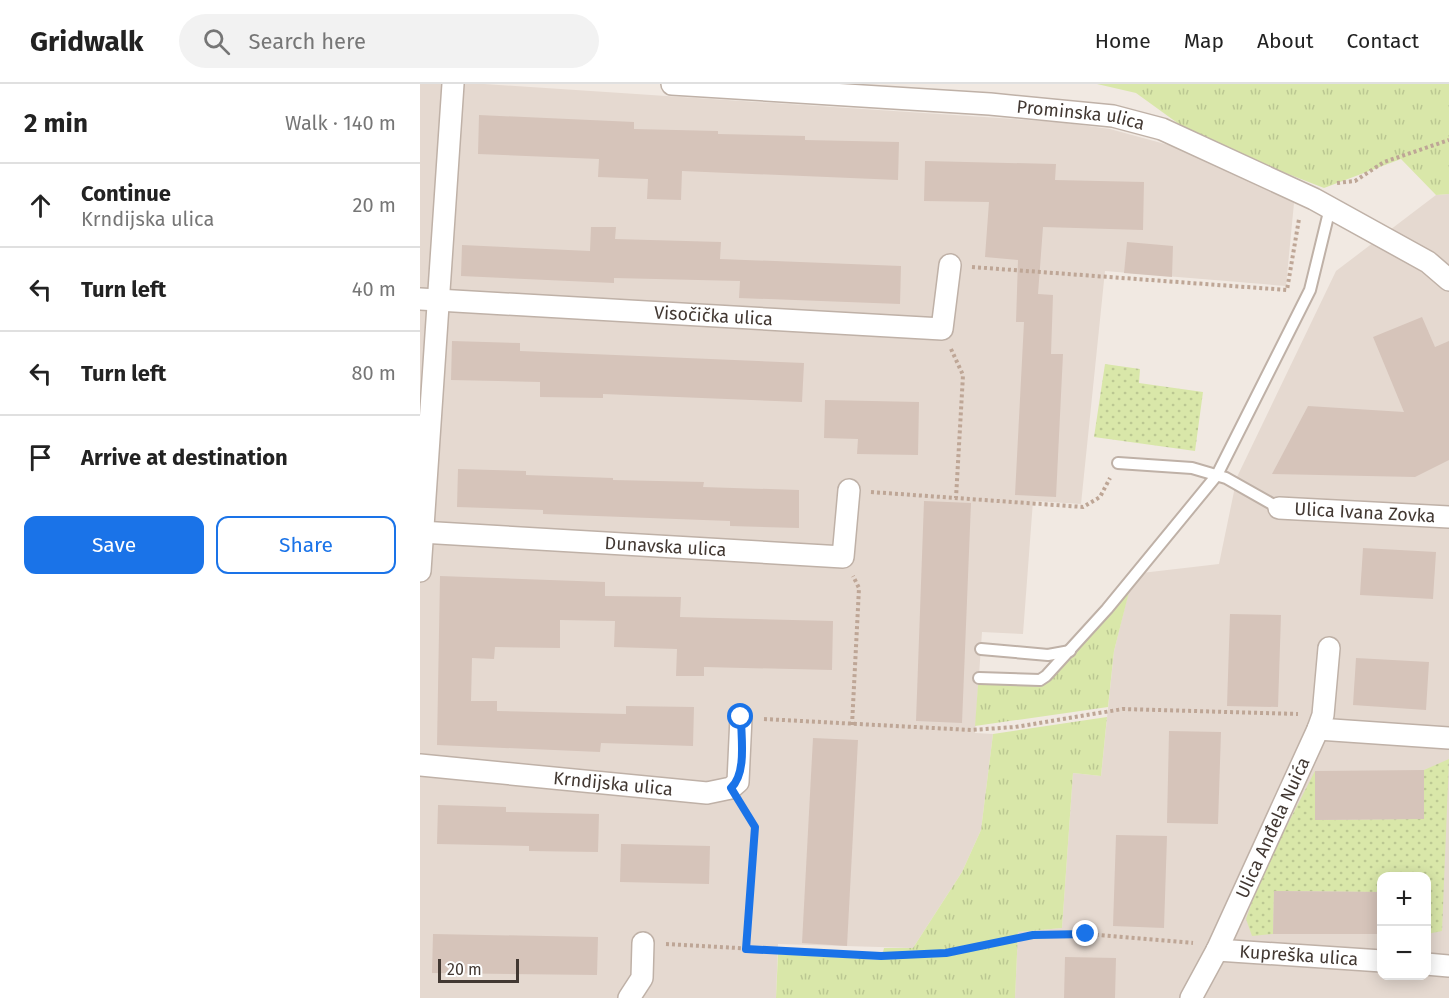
<!DOCTYPE html>
<html lang="en">
<head>
<meta charset="utf-8">
<style>
	body { margin:0; font-family:"Fira Sans",sans-serif; background:#f2f2f2; color:#222 }
	.controls { position:absolute; right:18px; bottom:18px; display:grid; overflow:hidden; border-radius:12px; box-shadow:0 3px 15px #0003 }
	.controls button { width:54px; height:54px; display:grid; place-items:center; padding:0; border:0; border-bottom:2px solid #e0e0e0; background:#fff; color:#222; font:30px sans-serif }
	.scale { position:absolute; left:18px; bottom:15px; width:81px; box-sizing:border-box; padding-left:6px; border:3px solid #423832; border-top:0; font-size:16px; line-height:21px; white-space:nowrap; color:#423832; -webkit-text-stroke:4px #fff; paint-order:stroke }
	.stop { position:absolute; width:18px; height:18px; margin:-14px; border:4px solid #1a73e8; border-radius:50%; background:#fff }
	.stop.end { background:#1a73e8; border-color:#fff; box-shadow:0 2px 6px #0008 }
	.list { margin:0; padding:0; list-style:none }
	h2 { display:flex; justify-content:space-between; align-items:center; height:78px; margin:0; padding:0 24px; font-size:26px }
	h2 small { font-size:20px; font-weight:400; color:#767676 }
	.list li { display:grid; grid-template-columns:39px 1fr auto; gap:18px; align-items:center; box-sizing:border-box; height:84px; padding:0 24px; border-top:2px solid #e0e0e0 }
	.list b { display:block; font-size:22px; white-space:nowrap }
	.list p { margin:0; font-size:20px; white-space:nowrap; color:#767676 }
	.list em { font-size:20px; font-style:normal; color:#767676 }
	.actions { display:flex; gap:12px; padding:18px 24px }
	.actions a { flex:1; padding:14px 0; border:2px solid #1a73e8; border-radius:12px; text-align:center; font-size:21px; color:#1a73e8 }
	.actions .main { background:#1a73e8; color:#fff }
	.icon { flex:none; width:33px; height:33px; fill:none; stroke:currentColor; stroke-width:2; stroke-linecap:round; stroke-linejoin:round }
	.map { position:relative; flex:none; width:1029px; height:914px; overflow:hidden }
	header { display:flex; align-items:center; gap:36px; box-sizing:border-box; height:84px; padding:0 30px; background:#fff; border-bottom:2px solid #e0e0e0 }
	header strong { font-size:28px }
	nav { display:flex; gap:33px; margin-inline-start:auto; font-size:21px }
	.search { width:420px; height:54px; background:#f2f2f2; display:flex; align-items:center; gap:15px; box-sizing:border-box; padding:0 21px; border-radius:33px; color:#767676; font-size:22px }
	main { display:flex }
	aside { flex:1; background:#fff }
	.map>svg:first-child { display:block }
	.residential { fill:#e5d9d0; fill-rule:evenodd }
	.grass { fill:url(#grass-tufts) }
	.garden { fill:url(#garden-dots) }
	.building { fill:#d6c4ba }
	.lines { fill:none; stroke-linecap:round; stroke-linejoin:round }
	.service-casing { stroke:#bfb1a7; stroke-width:14 }
	.minor-casing { stroke:#bfb1a7; stroke-width:24 }
	.path { stroke:#bea696; stroke-width:4; stroke-dasharray:3 3; stroke-linecap:butt }
	.service { stroke:#fff; stroke-width:10 }
	.minor { stroke:#fff; stroke-width:21 }
	.route { stroke:#1a73e8; stroke-width:8 }
	.labels { text-anchor:middle; stroke-width:4.5; stroke-linejoin:round; paint-order:stroke }
	.street-label { font-size:18px; fill:#423832; stroke:#fff }
</style>
</head>
<body>
<header>
<strong>Gridwalk</strong>
<div class="search"><svg class="icon" aria-label="search" viewBox="0 0 24 24"><circle cx="10" cy="10" r="6"/><path d="M15 15l6 6"/></svg>Search here</div>
<nav><a>Home</a><a>Map</a><a>About</a><a>Contact</a></nav>
</header>
<main>
<aside>
<h2>2 min<small>Walk · 140 m</small></h2>
<ul class="list">
<li><svg class="icon" aria-label="ahead" viewBox="0 0 24 24"><path d="M12 20V5M6 11l6-6 6 6"/></svg><div><b>Continue</b><p>Krndijska ulica</p></div><em>20 m</em></li>
<li><svg class="icon" aria-label="left" viewBox="0 0 24 24"><path d="M17 20v-9H6M10 6l-5 5 5 5"/></svg><div><b>Turn left</b></div><em>40 m</em></li>
<li><svg class="icon" aria-label="left" viewBox="0 0 24 24"><path d="M17 20v-9H6M10 6l-5 5 5 5"/></svg><div><b>Turn left</b></div><em>80 m</em></li>
<li><svg class="icon" aria-label="arrive" viewBox="0 0 24 24"><path d="M6 21V4h12l-3 4 3 4H6"/></svg><div><b>Arrive at destination</b></div></li>
</ul>
<div class="actions"><a class="main">Save</a><a>Share</a></div>
</aside>
<div class="map">
<svg width="1029" height="914" viewBox="0 0 1029 914">
	<defs>
		<pattern id="grass-tufts" width="24" height="20" patternUnits="userSpaceOnUse" patternTransform="scale(1.5)"><rect width="24" height="20" fill="#d9e7a9"/><path d="M3 7l-1-3M5 7V3M7 7l1-3M15 17l-1-3M17 17v-4M19 17l1-3" fill="none" stroke="#bbc792"/></pattern>
		<pattern id="garden-dots" width="8" height="8" patternUnits="userSpaceOnUse" patternTransform="scale(1.5)"><rect width="8" height="8" fill="#d9e7a9"/><path d="M2 2h.1M6 6h.1" fill="none" stroke="#bbc792" stroke-width="1.8" stroke-linecap="round"/></pattern>
	</defs>
	<rect width="100%" height="100%" fill="#f1e9e2"/>
	<g class="residential">
		<path d="M 0,0 L 64,0 L 639,38 L 690,45 L 756,63 L 792,77 L 874,119 L 866,202 L 685,187 L 661,420 L 613,417 L 603,550 L 562,548 L 555,649 L 573,650 L 561,746 L 542,788 L 493,864 L 358,860 L 356,914 L 0,914 Z"/>
		<path d="M 1029,110 L 1029,914 L 595,914 L 598,848 L 642,844 L 653,689 L 681,692 L 694,567 L 713,490 L 799,480 L 817,393 L 916,187 L 1016,111 ZM 962,792 L 1006,792 L 1006,892 L 962,892 Z"/>
	</g>
	<g class="grass">
		<path d="M 677,0 L 1029,0 L 1029,110 L 1016,111 L 981,75 L 904,104 L 781,56 L 716,9 Z"/>
		<path d="M 709,508 L 694,567 L 688,623 L 555,642 L 558,601 L 624,601 Z"/>
		<path d="M 687,633 L 681,692 L 653,689 L 642,844 L 598,848 L 595,914 L 356,914 L 358,870 L 461,876 L 464,864 L 493,864 L 542,788 L 561,746 L 573,650 Z"/>
	</g>
	<g class="garden">
		<path d="M 685,280 L 720,285 L 719,299 L 783,308 L 775,367 L 674,353 Z"/>
		<path d="M 1029,675 L 1022,847 L 1007,850 L 1006,792 L 962,792 L 961,808 L 854,807 L 853,850 L 832,852 L 826,835 L 841,792 L 895,687 L 895,736 L 1004,735 L 1004,686 Z"/>
	</g>
	<g class="building">
		<path d="M 59,31 L 214,38 L 214,45 L 298,47 L 298,50 L 385,52 L 385,56 L 479,58 L 478,96 L 262,87 L 261,116 L 227,115 L 228,95 L 178,93 L 179,75 L 58,70 Z"/>
		<path d="M 505,77 L 636,80 L 635,96 L 724,98 L 723,146 L 623,143 L 618,210 L 633,211 L 631,270 L 643,270 L 636,413 L 595,411 L 604,238 L 596,238 L 598,176 L 565,173 L 569,118 L 504,117 Z"/>
		<path d="M 171,143 L 196,143 L 195,155 L 301,158 L 300,175 L 481,182 L 480,220 L 319,214 L 320,197 L 194,194 L 194,199 L 41,192 L 42,161 L 170,167 Z"/>
		<path d="M 707,158 L 753,162 L 752,193 L 704,189 Z"/>
		<path d="M 1002,233 L 1015,263 L 1029,257 L 1029,376 L 995,393 L 852,390 L 888,322 L 984,328 L 953,253 Z"/>
		<path d="M 32,257 L 100,259 L 100,267 L 384,279 L 382,318 L 183,310 L 183,314 L 120,313 L 120,298 L 31,296 Z"/>
		<path d="M 405,316 L 499,318 L 498,371 L 437,370 L 438,355 L 404,354 Z"/>
		<path d="M 38,385 L 106,387 L 106,391 L 193,394 L 193,396 L 284,398 L 283,403 L 379,406 L 379,444 L 310,442 L 310,437 L 123,430 L 123,426 L 37,423 Z"/>
		<path d="M 504,417 L 551,419 L 542,639 L 496,637 Z"/>
		<path d="M 943,464 L 1016,468 L 1013,515 L 940,511 Z"/>
		<path d="M 20,492 L 185,498 L 185,512 L 261,513 L 260,533 L 413,537 L 412,586 L 284,583 L 284,592 L 256,592 L 257,565 L 194,563 L 195,537 L 140,536 L 140,564 L 75,563 L 74,575 L 52,574 L 51,617 L 77,617 L 77,627 L 206,630 L 206,622 L 274,623 L 273,662 L 181,659 L 180,668 L 17,661 Z"/>
		<path d="M 810,530 L 861,531 L 858,623 L 807,622 Z"/>
		<path d="M 936,574 L 1009,578 L 1006,626 L 933,621 Z"/>
		<path d="M 749,647 L 801,648 L 798,740 L 747,739 Z"/>
		<path d="M 393,654 L 438,656 L 427,862 L 382,859 Z"/>
		<path d="M 1004,686 L 1004,735 L 895,736 L 895,687 Z"/>
		<path d="M 18,721 L 86,723 L 86,728 L 179,730 L 178,768 L 109,767 L 109,762 L 17,760 Z"/>
		<path d="M 696,751 L 747,752 L 744,844 L 693,842 Z"/>
		<path d="M 201,760 L 290,762 L 289,800 L 200,798 Z"/>
		<path d="M 854,807 L 962,808 L 962,850 L 853,850 Z"/>
		<path d="M 13,850 L 178,853 L 177,891 L 12,889 Z"/>
		<path d="M 645,873 L 696,874 L 695,914 L 644,914 Z"/>
	</g>
	<g class="lines">
		<g class="service-casing">
			<g id="service">
				<path d="M 698,379 L 772,384 L 806,394 L 859,424"/>
				<path d="M 561,565 L 628,571 L 650,567"/>
				<path d="M 559,594 L 620,596 L 626,592 L 687,525 L 797,391 L 890,206 L 910,124"/>
			</g>
		</g>
		<g class="minor-casing">
			<g id="minor">
				<path id="s1" d="M 252,0 L 570,20 L 693,32 L 742,45 L 894,115 L 1008,178 L 1029,196"/>
				<path id="s2" d="M 0,215 L 522,245 L 530,181"/>
				<path id="s3" d="M 859,424 L 1029,433"/>
				<path id="s4" d="M 0,448 L 423,473 L 429,406"/>
				<path d="M 0,487 L 33,0"/>
				<path d="M 898,645 L 1029,654"/>
				<path id="s5" d="M 0,681 L 287,709 L 311,704 L 318,698 L 321,633"/>
				<path id="s6" d="M 797,866 L 962,877"/>
				<path d="M 1006,880 L 1029,882"/>
				<path d="M 209,914 L 222,894 L 223,859"/>
				<path id="s7" d="M 771,914 L 797,866 L 898,645 L 903,631 L 909,564"/>
			</g>
		</g>
		<g class="path">
			<path d="M 917,99 L 935,97 L 964,78 L 1029,56"/>
			<path d="M 552,183 L 867,206 L 879,135"/>
			<path d="M 531,265 L 543,291 L 536,414"/>
			<path d="M 451,408 L 663,423 L 680,413 L 690,394"/>
			<path d="M 344,635 L 551,646 L 595,643 L 703,625 L 878,630"/>
			<path d="M 432,641 L 439,504 L 433,492"/>
			<path d="M 322,722 L 335,743 L 326,865"/>
			<path d="M 246,860 L 461,872 L 527,869 L 613,851 L 666,850 L 773,859"/>
		</g>
		<use href="#service" class="service"/>
		<use href="#minor" class="minor"/>
	</g>
	<g class="lines">
		<path class="route" d="M 321,633 C 321,654 327,689 311,704 L 335,743 L 326,865 L 461,872 L 526,869 L 613,851 L 666,850"/>
	</g>
	<g class="labels">
		<g class="street-label">
			<text dy="6" stroke="none"><textPath href="#s1" startOffset="410">Prominska ulica</textPath></text>
			<text dy="6" stroke="none"><textPath href="#s2" startOffset="294">Visočička ulica</textPath></text>
			<text dy="6" stroke="none"><textPath href="#s3" startOffset="86">Ulica Ivana Zovka</textPath></text>
			<text dy="6" stroke="none"><textPath href="#s4" startOffset="246">Dunavska ulica</textPath></text>
			<text dy="6" stroke="none"><textPath href="#s5" startOffset="194">Krndijska ulica</textPath></text>
			<text dy="6" stroke="none"><textPath href="#s7" startOffset="189">Ulica Anđela Nuića</textPath></text>
			<text dy="6" stroke="none"><textPath href="#s6" startOffset="82">Kupreška ulica</textPath></text>
		</g>
	</g>
</svg>
<div class="controls">
<button>+</button>
<button>−</button>
</div>
<div class="scale">20 m</div>
<div class="stop" style="left:321px;top:633px"></div>
<div class="stop end" style="left:666px;top:850px"></div>
</div>
</main>
</body>
</html>
